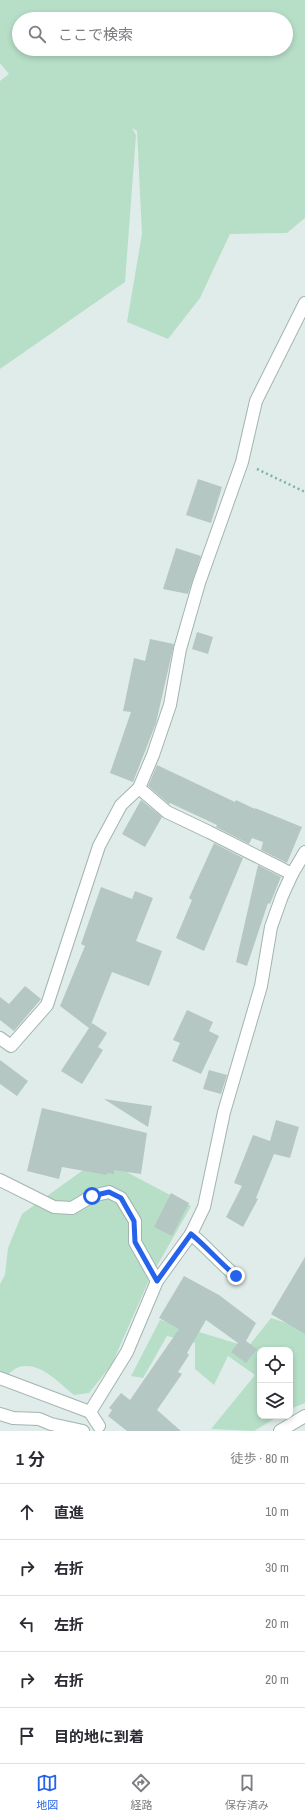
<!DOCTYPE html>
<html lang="ja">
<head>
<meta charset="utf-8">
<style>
	body { margin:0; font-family:"Archivo Narrow","Noto Sans JP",sans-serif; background:#f2f2f3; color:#2b2b33 }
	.controls { position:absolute; right:12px; bottom:12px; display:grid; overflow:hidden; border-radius:8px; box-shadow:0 2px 6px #0003 }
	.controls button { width:36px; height:36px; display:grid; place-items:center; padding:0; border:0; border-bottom:1px solid #e1e1e2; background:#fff; color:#2b2b33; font:20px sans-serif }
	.stop { position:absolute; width:12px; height:12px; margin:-9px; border:3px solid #2563eb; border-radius:50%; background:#fff }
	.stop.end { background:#2563eb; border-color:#fff; box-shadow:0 1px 4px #0008 }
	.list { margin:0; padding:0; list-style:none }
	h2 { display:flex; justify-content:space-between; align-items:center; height:52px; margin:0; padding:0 16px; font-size:17px }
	h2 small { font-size:13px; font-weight:400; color:#7c7c81 }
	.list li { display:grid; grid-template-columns:26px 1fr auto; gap:12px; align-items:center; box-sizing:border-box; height:56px; padding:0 16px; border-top:1px solid #e1e1e2 }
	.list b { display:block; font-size:15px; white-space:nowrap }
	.list em { font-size:13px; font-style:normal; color:#7c7c81 }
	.icon { flex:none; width:22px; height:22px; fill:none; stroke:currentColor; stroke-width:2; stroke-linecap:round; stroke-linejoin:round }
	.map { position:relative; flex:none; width:305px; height:1431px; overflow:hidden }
	.search { position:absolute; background:#fff; box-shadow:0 2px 6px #0003; left:12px; right:12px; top:12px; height:44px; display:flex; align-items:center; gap:10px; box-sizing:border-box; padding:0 14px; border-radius:22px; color:#7c7c81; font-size:15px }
	.sheet { height:332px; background:#fff }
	nav { display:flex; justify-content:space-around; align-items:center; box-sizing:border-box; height:56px; border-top:1px solid #e1e1e2; background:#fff; font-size:11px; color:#7c7c81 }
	nav a { display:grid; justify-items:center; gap:2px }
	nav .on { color:#2563eb }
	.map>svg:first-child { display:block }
	.green { fill:#b7dfc8; fill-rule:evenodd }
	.building { fill:#b5c7c2 }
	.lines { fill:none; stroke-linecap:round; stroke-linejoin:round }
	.minor-casing { stroke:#a2b4b1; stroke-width:14 }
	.path { stroke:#7db3aa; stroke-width:2.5; stroke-dasharray:2 3; stroke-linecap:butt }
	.minor { stroke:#fff; stroke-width:12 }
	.route { stroke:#2563eb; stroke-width:5 }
</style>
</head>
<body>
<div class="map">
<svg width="305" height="1431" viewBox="0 0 305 1431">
	<rect width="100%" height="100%" fill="#e0ece9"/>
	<g class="green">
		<path d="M 0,0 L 305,0 L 305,218 L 287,233 L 230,234 L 200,298 L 168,339 L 127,322 L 142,234 L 137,131 L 132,128 L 136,135 L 125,282 L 0,369 L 0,81 L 9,74 L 0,63 ZM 19,19 L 286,19 L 286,49 L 19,49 Z"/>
		<path d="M 100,1158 L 191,1206 L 149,1280 L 112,1364 L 89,1393 L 74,1395 C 59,1383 40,1361 19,1367 C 13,1369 8,1376 0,1378 L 0,1284 L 5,1275 L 8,1248 L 22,1214 Z"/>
		<path d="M 271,1318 L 305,1329 L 305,1403 L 290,1409 L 290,1350 L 260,1350 L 260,1416 L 279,1416 L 254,1431 L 211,1429 L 255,1375 L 228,1356 L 214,1385 L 195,1369 L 195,1343 L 167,1336 L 143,1378 L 131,1376 L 160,1320 L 248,1347 Z"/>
	</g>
	<g class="building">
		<path d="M 198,479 L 222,487 L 211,523 L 186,515 Z"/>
		<path d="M 176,548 L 201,556 L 188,594 L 163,589 Z"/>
		<path d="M 197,632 L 213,637 L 208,654 L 192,649 Z"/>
		<path d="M 150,639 L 174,644 L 156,723 L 133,782 L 110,773 L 131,712 L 123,711 L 134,658 L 145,661 Z"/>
		<path d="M 157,765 L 235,802 L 236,800 L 255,809 L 255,808 L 302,827 L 287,863 L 261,850 L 263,842 L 252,838 L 249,844 L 216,827 L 217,825 L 170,803 L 169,804 L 148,786 Z"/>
		<path d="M 141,800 L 162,817 L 145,847 L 122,834 Z"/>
		<path d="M 214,843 L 243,858 L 204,951 L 176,938 L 192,900 L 189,898 Z"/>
		<path d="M 258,865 L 281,877 L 270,904 L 268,903 L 247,966 L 236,962 Z"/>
		<path d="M 101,887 L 132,899 L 135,891 L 153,898 L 136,941 L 162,951 L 149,986 L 112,972 L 90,1027 L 92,1023 L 107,1033 L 98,1047 L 103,1050 L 82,1084 L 61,1071 L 89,1028 L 60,1006 L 85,946 L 81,944 Z"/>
		<path d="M 25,986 L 41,999 L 14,1031 L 0,1020 L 0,997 L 9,1004 Z"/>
		<path d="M 187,1010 L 213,1022 L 209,1031 L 219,1036 L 201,1074 L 172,1061 L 180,1043 L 173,1040 Z"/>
		<path d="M 0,1060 L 28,1081 L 17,1096 L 0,1084 Z"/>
		<path d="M 209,1070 L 227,1075 L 221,1094 L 203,1089 Z"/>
		<path d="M 104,1099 L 152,1106 L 148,1127 Z"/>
		<path d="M 42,1108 L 147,1133 L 141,1174 L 114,1170 L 114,1174 L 107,1173 L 107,1175 L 62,1167 L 59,1179 L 27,1171 Z"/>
		<path d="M 276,1120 L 299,1127 L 290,1158 L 274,1154 L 256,1198 L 258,1199 L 243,1227 L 226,1217 L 242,1186 L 234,1183 L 253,1135 L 270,1141 Z"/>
		<path d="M 171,1193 L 189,1203 L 172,1236 L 154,1227 Z"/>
		<path d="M 305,1257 L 305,1334 L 271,1314 Z"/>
		<path d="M 184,1276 L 219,1295 L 256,1323 L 246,1341 L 257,1349 L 246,1363 L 231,1352 L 238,1343 L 206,1320 L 187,1353 L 189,1355 L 178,1372 L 182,1374 L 157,1410 L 181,1431 L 127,1431 L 108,1416 L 112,1410 L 109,1408 L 121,1393 L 130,1400 L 179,1329 L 159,1318 Z"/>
	</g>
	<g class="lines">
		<g class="minor-casing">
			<g id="minor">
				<path d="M 292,874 L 209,832 L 167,812 L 139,788 L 153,755 L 170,705 L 180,649 L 199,583 L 242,462 L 256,401 L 305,303"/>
				<path d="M 0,1038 L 11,1046 L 47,1005 L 99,846 L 121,805 L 139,788"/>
				<path d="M 0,1180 L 54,1207 L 72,1208 L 92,1196 L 109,1192 L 121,1198 L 135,1221 L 135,1242 L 157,1281"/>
				<path d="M 191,1234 C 207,1247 220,1263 236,1276"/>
				<path d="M 0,1378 L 90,1412"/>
				<path d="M 0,1414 L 13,1418 L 39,1419 L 51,1424 L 83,1431"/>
				<path d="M 99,1426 L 90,1412 L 127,1352 L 157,1281 L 191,1234 L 204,1207 L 224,1112 L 261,986 L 271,927 L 282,896 L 292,874 L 305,852"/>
				<path d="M 280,1431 L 305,1416"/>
			</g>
		</g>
		<path class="path" d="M 257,469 L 305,492"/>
		<use href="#minor" class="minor"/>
	</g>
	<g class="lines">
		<path class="route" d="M 92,1196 L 109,1192 L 121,1198 L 134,1221 L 135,1242 L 157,1281 L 191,1234 C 207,1247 220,1263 236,1276"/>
	</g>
</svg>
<div class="controls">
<button><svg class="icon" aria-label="locate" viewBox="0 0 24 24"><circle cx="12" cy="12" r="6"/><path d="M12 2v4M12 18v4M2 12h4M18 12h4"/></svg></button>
<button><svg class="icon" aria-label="layers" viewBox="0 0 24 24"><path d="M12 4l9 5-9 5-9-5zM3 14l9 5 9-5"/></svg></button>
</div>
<div class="stop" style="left:92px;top:1196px"></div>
<div class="stop end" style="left:236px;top:1276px"></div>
<div class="search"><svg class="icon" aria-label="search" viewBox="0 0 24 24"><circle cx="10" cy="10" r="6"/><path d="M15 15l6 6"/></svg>ここで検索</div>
</div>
<section class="sheet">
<h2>1 分<small>徒歩 · 80 m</small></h2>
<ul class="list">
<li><svg class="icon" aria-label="ahead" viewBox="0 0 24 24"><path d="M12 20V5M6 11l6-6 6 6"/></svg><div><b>直進</b></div><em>10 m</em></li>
<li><svg class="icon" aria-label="right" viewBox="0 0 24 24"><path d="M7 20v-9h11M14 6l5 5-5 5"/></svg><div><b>右折</b></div><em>30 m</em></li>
<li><svg class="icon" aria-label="left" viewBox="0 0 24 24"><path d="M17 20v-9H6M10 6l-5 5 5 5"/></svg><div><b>左折</b></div><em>20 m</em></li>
<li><svg class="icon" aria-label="right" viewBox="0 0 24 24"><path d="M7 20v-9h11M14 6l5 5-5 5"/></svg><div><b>右折</b></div><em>20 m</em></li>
<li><svg class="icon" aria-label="arrive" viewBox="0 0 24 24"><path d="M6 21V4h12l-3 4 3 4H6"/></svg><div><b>目的地に到着</b></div></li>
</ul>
</section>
<nav>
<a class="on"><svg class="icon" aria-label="map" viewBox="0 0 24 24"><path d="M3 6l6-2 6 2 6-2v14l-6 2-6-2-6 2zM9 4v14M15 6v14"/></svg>地図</a>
<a><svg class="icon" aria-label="directions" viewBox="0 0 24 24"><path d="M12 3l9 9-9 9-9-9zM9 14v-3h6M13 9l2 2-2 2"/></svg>経路</a>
<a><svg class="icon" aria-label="saved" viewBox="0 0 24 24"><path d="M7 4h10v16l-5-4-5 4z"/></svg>保存済み</a>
</nav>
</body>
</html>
